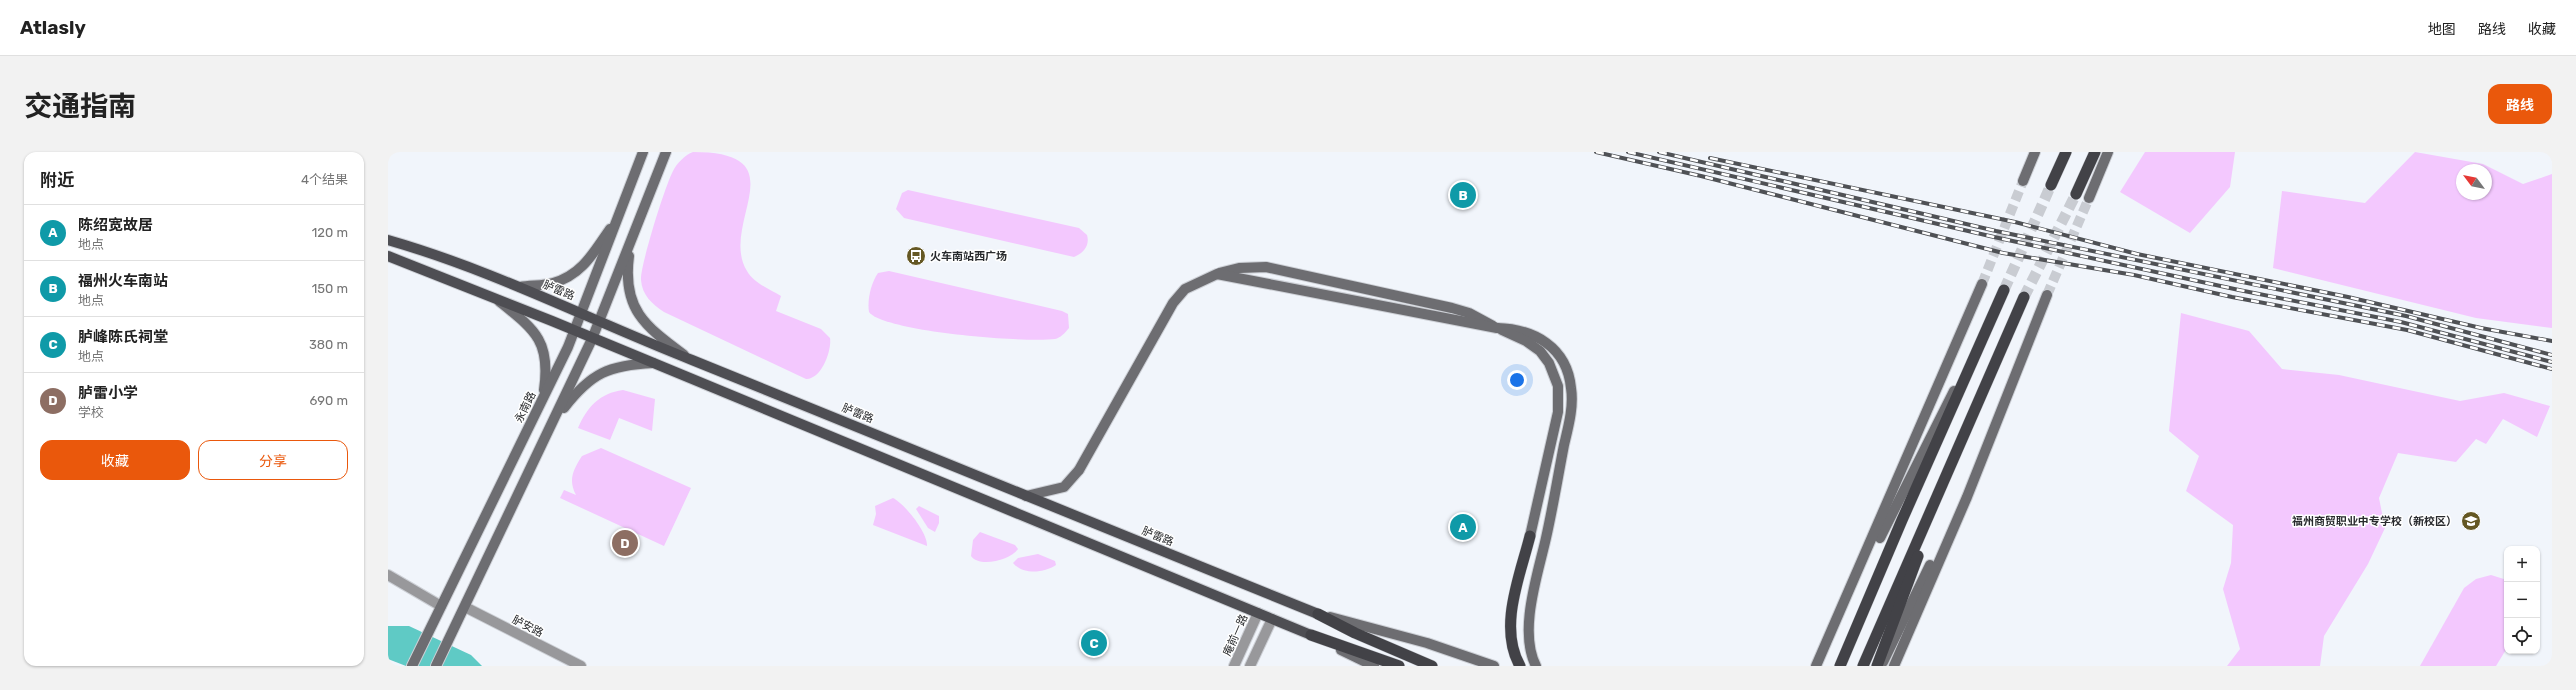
<!DOCTYPE html>
<html lang="zh">
<head>
<meta charset="utf-8">
<style>
	body { margin:0; font-family:Rubik,"Noto Sans SC",sans-serif; background:#f2f2f2; color:#222 }
	.controls { position:absolute; right:12px; bottom:12px; display:grid; overflow:hidden; border-radius:8px; box-shadow:0 1px 3px #0004 }
	.controls button { width:36px; height:36px; display:grid; place-items:center; padding:0; border:0; border-bottom:1px solid #e0e0e0; background:#fff; color:#222; font:20px sans-serif }
	.compass { position:absolute; left:2068px; top:12px; width:36px; height:36px; border-radius:50%; background:#fff; box-shadow:0 1px 3px #0004; rotate:302deg }
	.you { position:absolute; left:1129px; top:228px; width:14px; height:14px; margin:-10px; border:3px solid #fff; border-radius:50%; background:#1a73e8; box-shadow:0 0 0 6px #1a73e833 }
	.badge { display:grid; place-items:center; width:26px; height:26px; border-radius:50%; background:#ea580c; color:#fff; font-size:13px; font-weight:700 }
	.pin { position:absolute; translate:-50% -50%; border:2px solid #fff; box-shadow:0 1px 4px #0006 }
	.list { margin:0; padding:0; list-style:none }
	h2 { display:flex; justify-content:space-between; align-items:center; height:52px; margin:0; padding:0 16px; font-size:17px }
	h2 small { font-size:13px; font-weight:400; color:#767676 }
	.list li { display:grid; grid-template-columns:26px 1fr auto; gap:12px; align-items:center; box-sizing:border-box; height:56px; padding:0 16px; border-top:1px solid #e0e0e0 }
	.list b { display:block; font-size:15px; white-space:nowrap }
	.list p { margin:0; font-size:13px; white-space:nowrap; color:#767676 }
	.list em { font-size:13px; font-style:normal; color:#767676 }
	.actions { display:flex; gap:8px; padding:12px 16px }
	.actions a { flex:1; padding:9px 0; border:1px solid #ea580c; border-radius:12px; text-align:center; font-size:14px; color:#ea580c }
	.actions .main { background:#ea580c; color:#fff }
	.icon { flex:none; width:22px; height:22px; fill:none; stroke:currentColor; stroke-width:2; stroke-linecap:round; stroke-linejoin:round }
	.map { position:relative; flex:none; width:2164px; height:514px; overflow:hidden; border-radius:12px }
	header { display:flex; align-items:center; gap:24px; box-sizing:border-box; height:56px; padding:0 20px; background:#fff; border-bottom:1px solid #e0e0e0 }
	header strong { font-size:19px }
	nav { display:flex; gap:22px; margin-inline-start:auto; font-size:14px }
	.intro { display:flex; align-items:center; justify-content:space-between; box-sizing:border-box; height:96px; padding:0 24px }
	h1 { margin:0; font-size:28px }
	.button { padding:10px 18px; border-radius:12px; background:#ea580c; color:#fff; font-size:14px; font-weight:700 }
	main { display:flex; gap:24px; padding:0 24px }
	aside { flex:1; background:#fff; border-radius:12px; box-shadow:0 1px 3px #0004 }
	.map>svg:first-child { display:block }
	.green { fill:#f3c8fe; fill-rule:evenodd }
	.water { fill:#5fcac5 }
	.lines { fill:none; stroke-linecap:round; stroke-linejoin:round }
	.secondary-tunnel { stroke:#c9ccd2; stroke-width:10; stroke-dasharray:10 5; stroke-linecap:butt }
	.trunk-tunnel { stroke:#c9ccd2; stroke-width:11; stroke-dasharray:11 5.5; stroke-linecap:butt }
	.minor-casing { stroke:#cdd0d6; stroke-width:12 }
	.tertiary-casing { stroke:#cdd0d6; stroke-width:12 }
	.secondary-casing { stroke:#cdd0d6; stroke-width:12 }
	.primary-casing { stroke:#cdd0d6; stroke-width:12 }
	.trunk-casing { stroke:#cdd0d6; stroke-width:12 }
	.minor { stroke:#98989b; stroke-width:10 }
	.tertiary { stroke:#98989b; stroke-width:10 }
	.secondary { stroke:#6d6d71; stroke-width:10 }
	.primary { stroke:#4e4e53; stroke-width:10 }
	.trunk { stroke:#424247; stroke-width:11 }
	.rail-casing { stroke:#4f5155; stroke-width:4 }
	.rail { stroke:#fff; stroke-width:2.5; stroke-dasharray:8; stroke-linecap:butt }
	.secondary-bridge-casing { stroke:#cdd0d6; stroke-width:12; stroke-linecap:butt }
	.secondary-bridge { stroke:#6d6d71; stroke-width:10 }
	.labels { text-anchor:middle; stroke-width:3; stroke-linejoin:round; paint-order:stroke }
	.poi-label { font-size:11px; font-weight:bold; fill:#282a2d; stroke:#fff; text-anchor:start }
	.street-label { font-size:11px; fill:#282a2d; stroke:#fff }
</style>
</head>
<body>
<header>
<strong>Atlasly</strong>
<nav><a>地图</a><a>路线</a><a>收藏</a></nav>
</header>
<div class="intro"><h1>交通指南</h1><a class="button">路线</a></div>
<main>
<aside>
<h2>附近<small>4个结果</small></h2>
<ul class="list">
<li><span class="badge" style="background:#0f9aa8">A</span><div><b>陈绍宽故居</b><p>地点</p></div><em>120 m</em></li>
<li><span class="badge" style="background:#0f9aa8">B</span><div><b>福州火车南站</b><p>地点</p></div><em>150 m</em></li>
<li><span class="badge" style="background:#0f9aa8">C</span><div><b>胪峰陈氏祠堂</b><p>地点</p></div><em>380 m</em></li>
<li><span class="badge" style="background:#8d6e63">D</span><div><b>胪雷小学</b><p>学校</p></div><em>690 m</em></li>
</ul>
<div class="actions"><a class="main">收藏</a><a>分享</a></div>
</aside>
<div class="map">
<svg width="2164" height="514" viewBox="0 0 2164 514">
	<rect width="100%" height="100%" fill="#f1f5fb"/>
	<g class="green">
		<path d="M 305,0 C 413,0 330,72 359,119 C 366,131 381,137 393,144 L 388,159 L 433,177 L 442,186 C 444,199 433,228 418,227 L 276,160 C 264,152 254,143 253,128 C 252,114 277,34 285,19 C 289,11 297,3 305,0 Z"/>
		<path d="M 1757,0 L 1847,0 L 1842,35 L 1802,81 L 1732,40 Z"/>
		<path d="M 2027,0 L 2095,12 L 2135,32 L 2164,22 L 2164,176 L 2088,166 L 1885,116 L 1894,39 L 1977,51 ZM 2074,18 L 2098,18 L 2098,42 L 2074,42 Z"/>
		<path d="M 520,38 L 691,76 L 699,83 C 702,93 696,101 686,105 L 516,66 L 508,57 L 514,41 Z"/>
		<path d="M 501,119 L 674,159 L 680,162 L 681,176 C 677,181 672,186 667,187 C 639,191 496,180 481,160 C 479,148 483,131 490,121 Z"/>
		<path d="M 1793,161 L 1861,179 L 1894,217 L 1951,223 L 2072,249 L 2116,241 L 2162,254 L 2149,285 L 2115,267 L 2098,292 L 2088,287 L 2068,310 L 2010,301 L 1991,346 L 1997,376 L 1980,412 L 1936,484 L 1932,514 L 1839,514 L 1852,497 L 1835,437 L 1843,411 L 1845,373 L 1798,339 L 1811,304 L 1781,279 Z"/>
		<path d="M 235,238 L 267,247 L 264,279 L 231,266 L 222,288 L 190,276 C 199,255 212,241 235,238 Z"/>
		<path d="M 213,296 L 303,336 L 276,394 L 172,346 L 176,338 L 188,343 C 180,328 185,318 194,304 Z"/>
		<path d="M 505,346 C 517,352 540,381 539,394 L 485,373 L 488,362 L 487,354 Z"/>
		<path d="M 531,354 L 551,364 L 551,371 L 547,380 L 540,376 L 528,357 Z"/>
		<path d="M 592,380 L 627,393 L 630,397 C 623,408 591,416 583,404 L 585,388 Z"/>
		<path d="M 650,402 L 667,409 L 668,413 C 656,421 635,423 625,411 L 630,406 Z"/>
		<path d="M 2103,423 L 2119,428 L 2119,496 L 2108,514 L 2032,514 L 2076,436 L 2088,427 Z"/>
	</g>
	<path class="water" d="M 0,474 L 21,474 L 83,503 L 94,514 L 18,514 L 0,507 Z"/>
	<g class="lines">
		<g class="secondary-tunnel">
			<path d="M 1594,132 L 1635,29"/>
			<path d="M 1659,143 L 1701,46"/>
		</g>
		<g class="trunk-tunnel">
			<path d="M 1616,138 L 1663,33"/>
			<path d="M 1636,145 L 1688,42"/>
		</g>
		<g class="minor-casing">
			<path id="minor" d="M 0,423 L 53,454"/>
		</g>
		<g class="tertiary-casing">
			<g id="tertiary">
				<path d="M 77,455 L 193,514"/>
				<path d="M 846,514 L 870,461"/>
				<path d="M 862,514 L 884,467"/>
			</g>
		</g>
		<g class="secondary-casing">
			<g id="secondary">
				<path d="M 1635,29 L 1647,0"/>
				<path d="M 1701,46 L 1720,0"/>
				<path d="M 241,104 C 234,157 257,174 296,203"/>
				<path d="M 132,135 C 143,133 155,134 165,131 C 194,123 206,100 222,77"/>
				<path d="M 111,149 C 147,178 163,189 156,238"/>
				<path d="M 1109,176 C 1146,177 1179,195 1183,236 C 1186,255 1180,276 1176,293 C 1170,324 1165,355 1158,386 C 1150,422 1130,479 1148,514"/>
				<path d="M 1114,178 L 1138,189 L 1152,199 L 1161,211 L 1170,234 L 1170,260 L 1142,384"/>
				<path d="M 176,256 C 203,221 221,213 265,211"/>
				<path d="M 638,344 L 676,335 L 691,318"/>
				<path d="M 1492,386 L 1566,239"/>
				<path d="M 942,465 L 1039,491 L 1106,514"/>
				<path d="M 953,498 L 986,514"/>
				<path d="M 1495,510 L 1542,413"/>
				<path d="M 24,514 L 180,195 L 255,0"/>
				<path d="M 48,514 L 204,187 L 278,0"/>
				<path d="M 1428,514 L 1594,132"/>
				<path d="M 1506,514 L 1579,345 L 1659,143"/>
			</g>
		</g>
		<g class="primary-casing">
			<g id="primary">
				<path d="M 0,88 C 105,118 202,168 304,208 C 513,291 721,378 930,462"/>
				<path d="M 0,104 L 164,169 L 923,483"/>
			</g>
		</g>
		<g class="trunk-casing">
			<g id="trunk">
				<path d="M 1663,33 L 1678,0"/>
				<path d="M 1688,42 L 1707,0"/>
				<path d="M 930,462 L 967,481 L 1044,514"/>
				<path d="M 923,483 L 1011,514"/>
				<path d="M 1132,514 C 1110,475 1132,424 1142,384"/>
				<path d="M 1452,514 L 1514,368 L 1616,138"/>
				<path d="M 1475,514 L 1636,145"/>
				<path d="M 1489,514 L 1530,404"/>
			</g>
		</g>
		<use href="#minor" class="minor"/>
		<use href="#tertiary" class="tertiary"/>
		<use href="#secondary" class="secondary"/>
		<use href="#primary" class="primary"/>
		<use href="#trunk" class="trunk"/>
		<g class="rail-casing">
			<g id="rail">
				<path d="M 1208,0 L 1313,24 L 1615,101 L 1746,123 L 1844,145 L 2019,178 L 2164,217"/>
				<path d="M 1240,0 L 1606,85 L 1851,138 L 2013,170 L 2164,210"/>
				<path d="M 1271,0 L 1608,79 L 2018,164 L 2164,203"/>
				<path d="M 1322,6 L 1627,70 L 1749,102 L 1960,145 L 2093,176 L 2164,189"/>
			</g>
		</g>
		<use href="#rail" class="rail"/>
		<g class="secondary-bridge-casing">
			<g id="secondary-bridge">
				<path d="M 831,121 L 851,116 L 878,115 L 1064,156 L 1081,161 L 1105,174"/>
				<path d="M 691,318 L 785,151 L 797,137 L 829,122 L 1109,176"/>
			</g>
		</g>
		<use href="#secondary-bridge" class="secondary-bridge"/>
	</g>
	<defs>
		<g id="bus-disc" transform="scale(1)"><circle r="9.5" fill="#645723" stroke="#fff"/><path d="M-5-6H5V4H4V6H2V4H-2V6H-4V4H-5ZM-3.5-4V0h7V-4ZM-3.5 1.2v1.5H-2V1.2ZM2 1.2v1.5H3.5V1.2Z" fill="#fff"/></g>
		<g id="school-disc" transform="scale(1)"><circle r="9.5" fill="#645723" stroke="#fff"/><path d="M0-5L7-2L0 1L-7-2ZM-4 1L0 2.5L4 1V4Q0 6-4 4Z" fill="#fff"/></g>
	</defs>
	<g fill-rule="evenodd">
		<use href="#bus-disc" x="528" y="104"/>
		<use href="#school-disc" x="2083" y="369"/>
	</g>
	<g class="labels">
		<g class="poi-label">
			<text x="542" y="108">火车南站西广场</text>
			<text x="2069" y="373" text-anchor="end">福州商贸职业中专学校（新校区）</text>
		</g>
		<g class="street-label">
			<text transform="translate(171 138) rotate(23)" y="4">胪雷路</text>
			<text transform="translate(137 255) rotate(-64)" y="4">永南路</text>
			<text transform="translate(470 261) rotate(22)" y="4">胪雷路</text>
			<text transform="translate(770 384) rotate(22)" y="4">胪雷路</text>
			<text transform="translate(140 474) rotate(27)" y="4">胪安路</text>
			<text transform="translate(847 483) rotate(-66)" y="4">庵前一路</text>
		</g>
	</g>
</svg>
<div class="controls">
<button>+</button>
<button>−</button>
<button><svg class="icon" aria-label="locate" viewBox="0 0 24 24"><circle cx="12" cy="12" r="6"/><path d="M12 2v4M12 18v4M2 12h4M18 12h4"/></svg></button>
</div>
<svg class="compass" viewBox="-18 -18 36 36"><path d="M0-13l5 13h-10z" fill="#e53935"/><path d="M0 13l5-13h-10z" fill="#767676"/></svg>
<div class="you"></div>
<div class="pin badge" style="left:1075px;top:375px;background:#0f9aa8">A</div>
<div class="pin badge" style="left:1075px;top:43px;background:#0f9aa8">B</div>
<div class="pin badge" style="left:706px;top:491px;background:#0f9aa8">C</div>
<div class="pin badge" style="left:237px;top:391px;background:#8d6e63">D</div>
</div>
</main>
</body>
</html>
